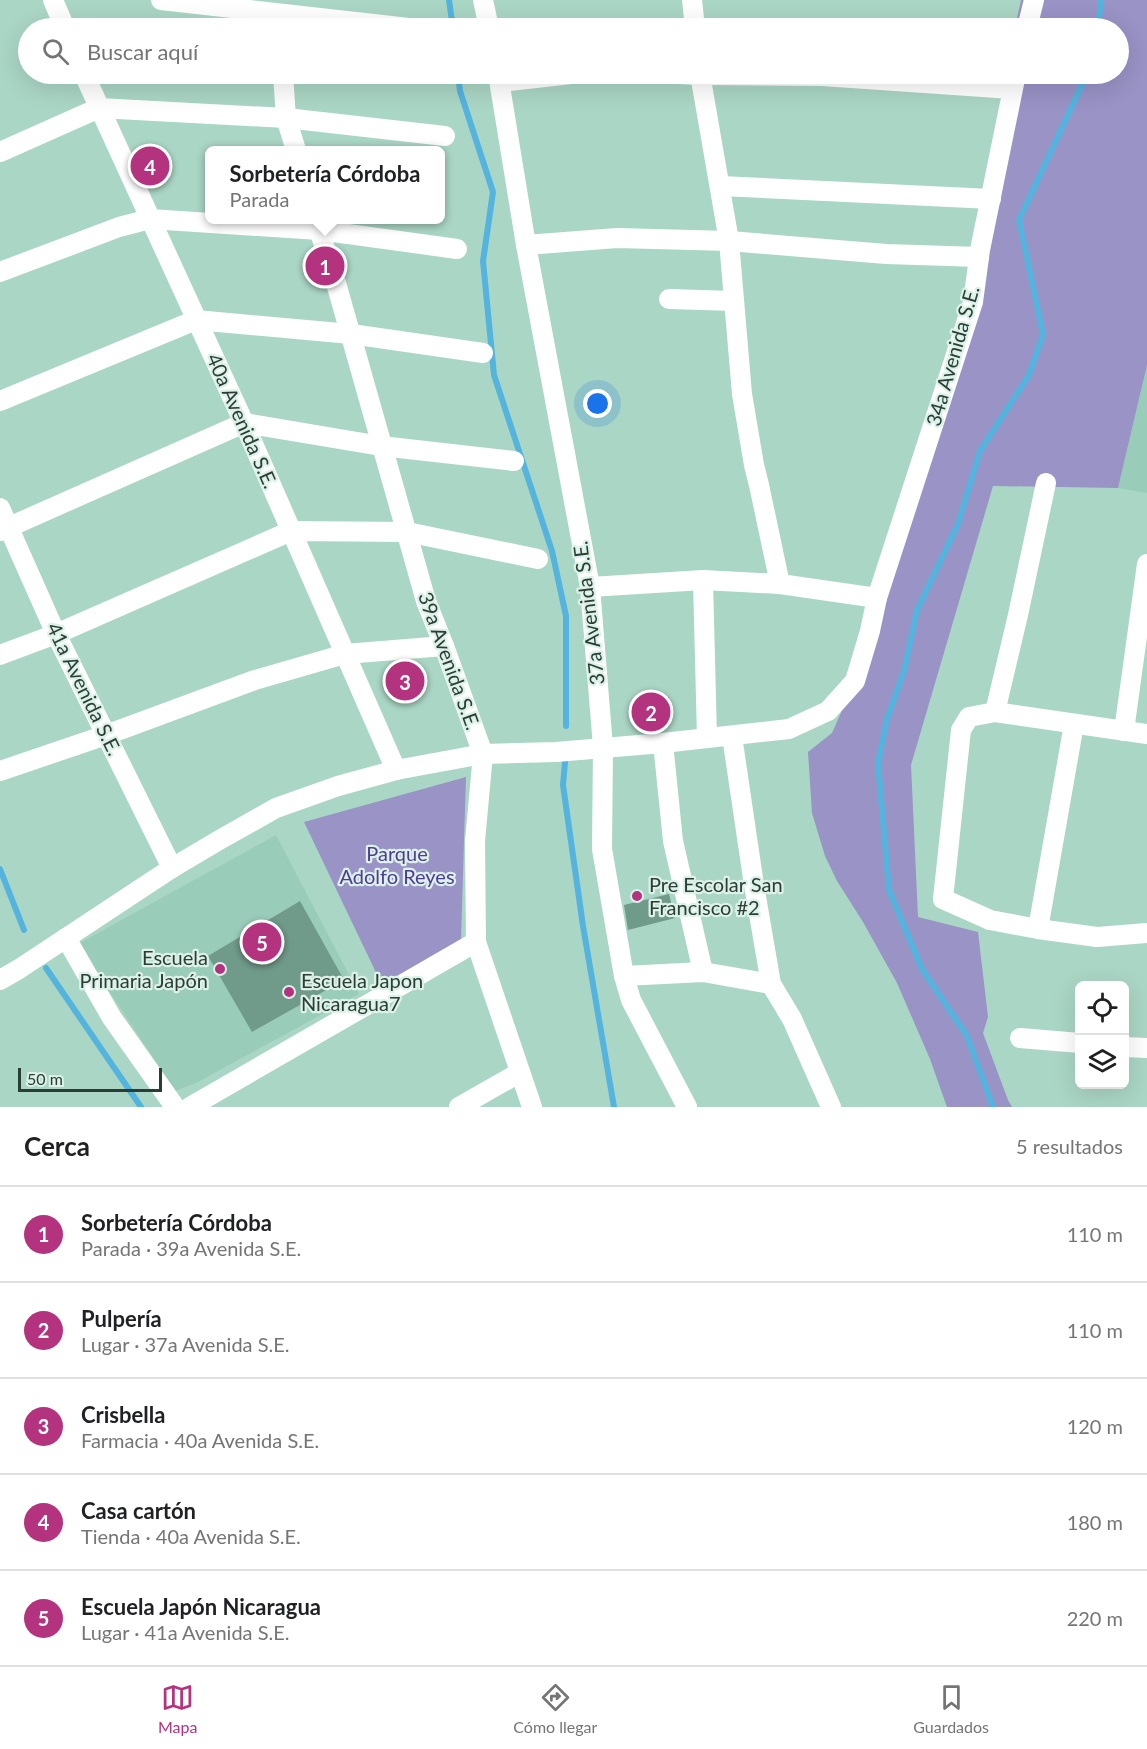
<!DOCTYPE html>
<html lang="es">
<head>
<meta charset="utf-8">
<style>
	body { margin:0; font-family:Lato,sans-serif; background:#f6f6f6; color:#202124 }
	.controls { position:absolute; right:18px; bottom:18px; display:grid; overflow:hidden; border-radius:9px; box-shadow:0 6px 24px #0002 }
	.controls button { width:54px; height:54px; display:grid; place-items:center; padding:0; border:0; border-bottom:2px solid #e0e0e0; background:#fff; color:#202124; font:30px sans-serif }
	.scale { position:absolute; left:18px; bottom:15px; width:144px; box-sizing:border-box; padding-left:6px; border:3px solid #2b3d36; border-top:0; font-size:16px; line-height:21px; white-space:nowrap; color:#2b3d36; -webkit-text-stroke:4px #dcf1e8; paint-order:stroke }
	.you { position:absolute; left:598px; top:404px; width:21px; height:21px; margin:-15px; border:4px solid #fff; border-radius:50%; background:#1a73e8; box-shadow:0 0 0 9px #1a73e833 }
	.badge { display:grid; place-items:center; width:39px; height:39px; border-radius:50%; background:#b4337e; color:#fff; font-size:20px; font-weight:700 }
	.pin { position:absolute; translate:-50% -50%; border:3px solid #fff; box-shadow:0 2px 6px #0006 }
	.popup { position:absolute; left:205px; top:146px; width:240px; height:78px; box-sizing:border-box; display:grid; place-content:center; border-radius:9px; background:#fff; filter:drop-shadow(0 2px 4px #0005); font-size:20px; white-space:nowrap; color:#757577 }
	.popup b { font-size:22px; color:#202124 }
	.popup::after { content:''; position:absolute; left:50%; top:100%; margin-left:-12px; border:12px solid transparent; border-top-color:#fff }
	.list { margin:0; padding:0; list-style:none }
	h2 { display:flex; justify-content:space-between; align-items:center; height:78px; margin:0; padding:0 24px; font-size:26px }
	h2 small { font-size:20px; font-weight:400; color:#757577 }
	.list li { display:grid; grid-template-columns:39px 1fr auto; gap:18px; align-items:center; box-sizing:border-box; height:96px; padding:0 24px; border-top:2px solid #e0e0e0 }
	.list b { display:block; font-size:22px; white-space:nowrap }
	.list p { margin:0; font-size:20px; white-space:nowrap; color:#757577 }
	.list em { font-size:20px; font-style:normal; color:#757577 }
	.icon { flex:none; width:33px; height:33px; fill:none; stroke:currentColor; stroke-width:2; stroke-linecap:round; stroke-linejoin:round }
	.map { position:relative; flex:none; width:1147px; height:1107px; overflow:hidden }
	.search { position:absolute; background:#fff; box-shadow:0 6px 24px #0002; left:18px; right:18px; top:18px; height:66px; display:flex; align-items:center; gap:15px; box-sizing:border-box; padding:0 21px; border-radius:33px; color:#757577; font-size:22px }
	.sheet { height:558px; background:#fff }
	nav { display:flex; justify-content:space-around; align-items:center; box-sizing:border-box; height:84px; border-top:2px solid #e0e0e0; background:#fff; font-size:16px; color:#757577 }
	nav a { display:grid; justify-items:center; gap:3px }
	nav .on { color:#b4337e }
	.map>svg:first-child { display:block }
	.built { fill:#99cdb9 }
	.green { fill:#9993c6 }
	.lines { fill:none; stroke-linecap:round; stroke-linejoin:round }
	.stream { stroke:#54b4de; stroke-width:6 }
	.building { fill:#709a8a }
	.street { stroke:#fff; stroke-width:20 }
	.poi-dot { fill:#b4337e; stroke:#dcf1e8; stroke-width:2 }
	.labels { text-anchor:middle; stroke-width:4.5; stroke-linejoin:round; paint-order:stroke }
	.street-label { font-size:20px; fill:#2b3d36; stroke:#dcf1e8 }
	.park-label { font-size:20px; fill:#4f3c93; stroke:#dcf1e8 }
	.poi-label { font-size:20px; fill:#2b3d36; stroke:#dcf1e8; text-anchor:start }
</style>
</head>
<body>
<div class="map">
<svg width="1147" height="1107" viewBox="0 0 1147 1107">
	<rect width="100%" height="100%" fill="#aad6c5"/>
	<g class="built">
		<path d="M 1147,365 L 1147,493 L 1118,488 Z"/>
		<path d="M 276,835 L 359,994 L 196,1083 L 175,1091 L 78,944 Z"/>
	</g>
	<g class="green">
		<path d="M 1021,0 L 1147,0 L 1147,365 L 1118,488 L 993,486 L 911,765 L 918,917 L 978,932 L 988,1017 L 983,1033 L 1008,1100 L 1012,1107 L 947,1107 L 930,1059 L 897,983 L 863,922 L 837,881 L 825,856 L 812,813 L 808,752 L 832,733 L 855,681 L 973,303 L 991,198 L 1002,87 L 1005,74 L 1118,74 L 1118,28 L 1015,28 Z"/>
		<path d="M 466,777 L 461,939 L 382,985 L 304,822 Z"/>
	</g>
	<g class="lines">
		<g class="stream">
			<path d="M 449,0 L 453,28"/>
			<path d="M 1098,28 L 1101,0"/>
			<path d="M 458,74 L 460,91 L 493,192 L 483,261 L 494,375 L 552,551 L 566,616 L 566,726"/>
			<path d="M 565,762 L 563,785 L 583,926 L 614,1107"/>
			<path d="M 0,869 L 24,930"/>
			<path d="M 46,968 L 141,1107"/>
			<path d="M 993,1107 L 967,1036 L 922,969 L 889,890 L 878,763 L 887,719 L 904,671 L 917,610 L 958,524 L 980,451 L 1029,375 L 1043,334 L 1019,220 L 1087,74"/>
		</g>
	</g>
	<g class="building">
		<path d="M 669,697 L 670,707 L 664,723 L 642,726 L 634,718 L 633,700 Z"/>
		<path d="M 669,894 L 675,918 L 628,930 L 624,905 Z"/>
		<path d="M 300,901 L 344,980 L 252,1032 L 208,956 Z"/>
	</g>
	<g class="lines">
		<g class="street">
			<path d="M 53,0 L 65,28"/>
			<path d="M 161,0 L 409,28"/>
			<path d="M 483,0 L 489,28"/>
			<path d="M 692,0 L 695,28"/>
			<path d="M 1027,28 L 1034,0"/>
			<path d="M 84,74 L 244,423 L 396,770"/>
			<path d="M 283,74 L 286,118 L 296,150"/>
			<path d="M 498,74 L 526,245 L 590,587 L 603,747 L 602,849 L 624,976 L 631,1000 L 687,1107"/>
			<path d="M 677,74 L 700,75 L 822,76 L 1012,89"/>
			<path d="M 700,74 L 729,241 L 742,394 L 754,465 L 759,485 L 780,584"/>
			<path d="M 500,82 L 571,74"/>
			<path d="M 0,152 L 99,108 L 286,118 L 445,136"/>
			<path d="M 720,186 L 991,199"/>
			<path d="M 316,220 L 336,283 L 426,601 L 444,646 L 483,754 L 475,841 L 476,942 L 532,1107"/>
			<path d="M 526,245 L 617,238 L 729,241 L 886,254 L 979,257"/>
			<path d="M 0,272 L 119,227 L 150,219 L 319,230 L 457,249"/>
			<path d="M 669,299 L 734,301"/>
			<path d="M 0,401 L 196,320 L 351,334 L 483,353"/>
			<path d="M 0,508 L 56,634 L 172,868"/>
			<path d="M 0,531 L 244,423 L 381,446 L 514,461"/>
			<path d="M 703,580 L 707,738"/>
			<path d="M 590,587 L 703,580 L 780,584 L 877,598"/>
			<path d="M 0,655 L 56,634 L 291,531 L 407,532 L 538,559"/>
			<path d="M 995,712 L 1018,615 L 1046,483"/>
			<path d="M 1124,731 L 1147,564"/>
			<path d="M 1147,734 L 995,712 L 969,717 L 961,730 L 943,899 L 990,920 L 1038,929 L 1097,937 L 1147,933"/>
			<path d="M 732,736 L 754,885 L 771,984 L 792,1019 L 831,1107"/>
			<path d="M 663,743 L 673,841 L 703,972"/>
			<path d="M 0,771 L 106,735 L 255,680 L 345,654 L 444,646"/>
			<path d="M 1038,929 L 1074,724"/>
			<path d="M 66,938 L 112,1018 L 175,1107"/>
			<path d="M 624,976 L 703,972 L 771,984"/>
			<path d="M 0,980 L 19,969 L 172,868 L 221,839 L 276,808 L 338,786 L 396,770 L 483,754 L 556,752 L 663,743 L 789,729 L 828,711 L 855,681 L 870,631 L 877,598 L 973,302 L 980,250 L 1016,74"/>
			<path d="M 1020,1038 L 1080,1043"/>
			<path d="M 1124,1047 L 1147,1048"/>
			<path d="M 190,1107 L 476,942"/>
			<path d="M 459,1107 L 519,1073"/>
		</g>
	</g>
	<g class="poi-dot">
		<circle cx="637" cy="896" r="6"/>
		<circle cx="220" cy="969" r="6"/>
		<circle cx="289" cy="992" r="6"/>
	</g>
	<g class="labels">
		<g class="street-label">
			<text transform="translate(953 356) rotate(-74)" y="7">34a Avenida S.E.</text>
			<text transform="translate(242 421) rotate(66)" y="7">40a Avenida S.E.</text>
			<text transform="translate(589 613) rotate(-97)" y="7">37a Avenida S.E.</text>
			<text transform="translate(449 661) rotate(70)" y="7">39a Avenida S.E.</text>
			<text transform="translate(84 689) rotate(64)" y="7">41a Avenida S.E.</text>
		</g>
		<g class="park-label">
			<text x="397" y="861">Parque<tspan x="397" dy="23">Adolfo Reyes</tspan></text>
		</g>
		<g class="poi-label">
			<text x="649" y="892">Pre Escolar San<tspan x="649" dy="23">Francisco #2</tspan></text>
			<text x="208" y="965" text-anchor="end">Escuela<tspan x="208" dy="23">Primaria Japón</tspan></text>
			<text x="301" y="988">Escuela Japon<tspan x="301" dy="23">Nicaragua7</tspan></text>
		</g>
	</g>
</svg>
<div class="controls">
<button><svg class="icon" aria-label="locate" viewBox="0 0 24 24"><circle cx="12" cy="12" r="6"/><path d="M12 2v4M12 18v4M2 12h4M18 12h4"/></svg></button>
<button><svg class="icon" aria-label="layers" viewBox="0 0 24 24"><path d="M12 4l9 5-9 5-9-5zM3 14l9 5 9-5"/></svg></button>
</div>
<div class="scale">50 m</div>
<div class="you"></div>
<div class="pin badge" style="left:325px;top:266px">1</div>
<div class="popup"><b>Sorbetería Córdoba</b>Parada</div>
<div class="pin badge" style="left:651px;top:712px">2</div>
<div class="pin badge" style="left:405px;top:681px">3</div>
<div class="pin badge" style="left:150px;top:166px">4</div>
<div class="pin badge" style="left:262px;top:942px">5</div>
<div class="search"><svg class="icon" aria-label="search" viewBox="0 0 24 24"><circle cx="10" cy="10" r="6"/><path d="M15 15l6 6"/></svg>Buscar aquí</div>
</div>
<section class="sheet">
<h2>Cerca<small>5 resultados</small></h2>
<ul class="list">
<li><span class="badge">1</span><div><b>Sorbetería Córdoba</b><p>Parada · 39a Avenida S.E.</p></div><em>110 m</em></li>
<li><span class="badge">2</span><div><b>Pulpería</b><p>Lugar · 37a Avenida S.E.</p></div><em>110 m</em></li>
<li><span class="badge">3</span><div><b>Crisbella</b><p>Farmacia · 40a Avenida S.E.</p></div><em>120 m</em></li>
<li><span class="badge">4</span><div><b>Casa cartón</b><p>Tienda · 40a Avenida S.E.</p></div><em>180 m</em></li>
<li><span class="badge">5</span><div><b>Escuela Japón Nicaragua</b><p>Lugar · 41a Avenida S.E.</p></div><em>220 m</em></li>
</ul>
</section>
<nav>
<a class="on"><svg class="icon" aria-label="map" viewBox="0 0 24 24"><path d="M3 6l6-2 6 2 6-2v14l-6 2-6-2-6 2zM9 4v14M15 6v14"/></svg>Mapa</a>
<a><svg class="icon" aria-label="directions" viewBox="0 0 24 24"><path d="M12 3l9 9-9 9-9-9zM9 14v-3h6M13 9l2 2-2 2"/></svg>Cómo llegar</a>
<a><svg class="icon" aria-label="saved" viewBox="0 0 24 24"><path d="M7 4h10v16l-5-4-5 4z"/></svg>Guardados</a>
</nav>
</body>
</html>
